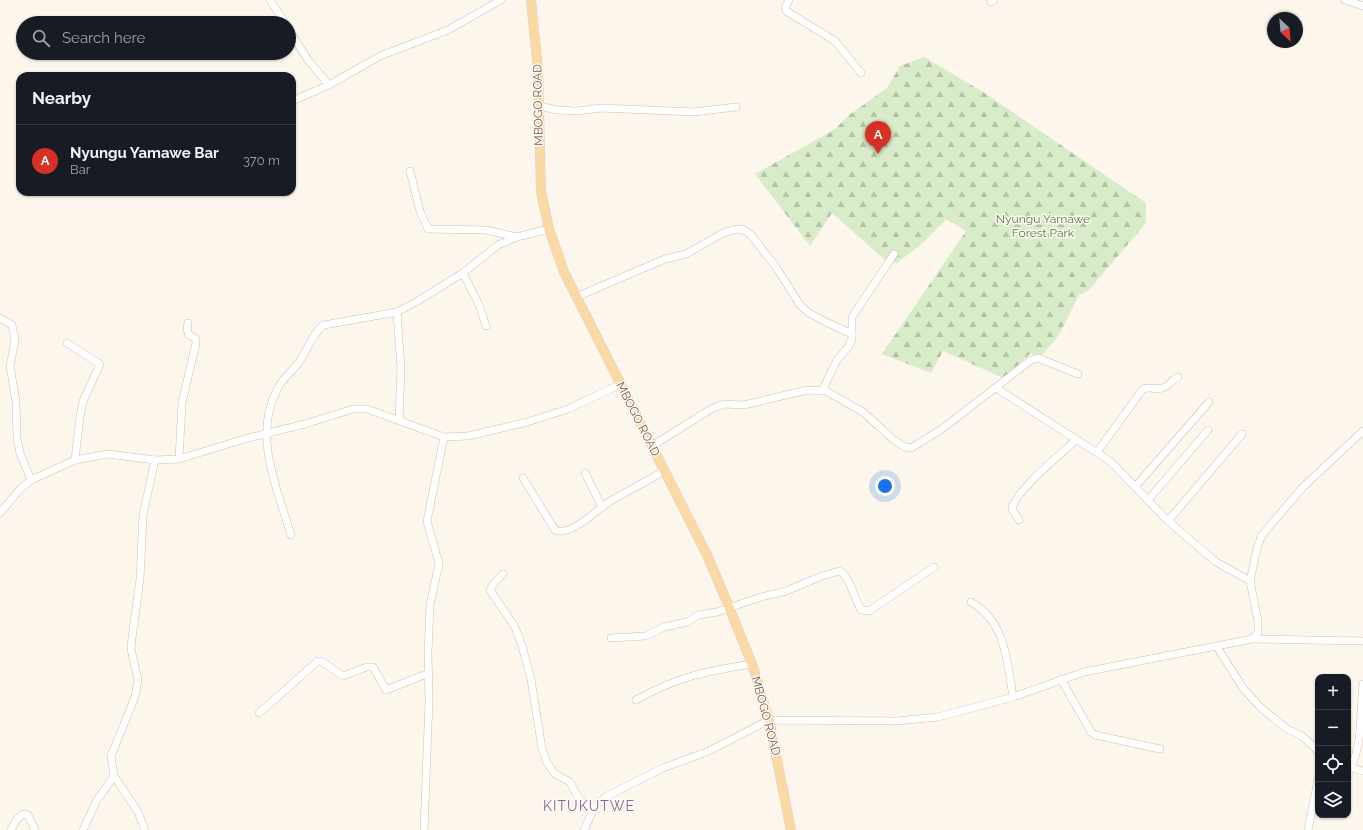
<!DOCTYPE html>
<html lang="en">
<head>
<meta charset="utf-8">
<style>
	body { margin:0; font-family:Raleway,sans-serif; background:#20242c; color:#f1f3f6 }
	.controls { position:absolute; right:12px; bottom:12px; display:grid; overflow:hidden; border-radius:8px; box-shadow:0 1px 3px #0004 }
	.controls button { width:36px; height:36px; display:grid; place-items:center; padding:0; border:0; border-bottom:1px solid #363941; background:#171b24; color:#f1f3f6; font:20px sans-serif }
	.compass { position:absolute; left:1267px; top:12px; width:36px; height:36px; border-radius:50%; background:#171b24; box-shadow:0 1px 3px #0004; rotate:154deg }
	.you { position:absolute; left:885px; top:486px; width:14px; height:14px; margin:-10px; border:3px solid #fff; border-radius:50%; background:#1a73e8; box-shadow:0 0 0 6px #1a73e833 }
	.badge { display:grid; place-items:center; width:26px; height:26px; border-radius:50%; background:#d93025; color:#fff; font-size:13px; font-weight:700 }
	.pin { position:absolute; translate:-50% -33px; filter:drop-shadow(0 1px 2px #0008) }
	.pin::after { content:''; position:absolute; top:21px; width:14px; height:12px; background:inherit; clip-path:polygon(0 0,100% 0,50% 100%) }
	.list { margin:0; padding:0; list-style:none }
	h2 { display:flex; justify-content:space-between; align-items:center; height:52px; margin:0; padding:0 16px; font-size:17px }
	h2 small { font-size:13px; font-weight:400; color:#9ea1a6 }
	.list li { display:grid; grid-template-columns:26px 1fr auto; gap:12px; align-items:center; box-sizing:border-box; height:72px; padding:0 16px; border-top:1px solid #363941 }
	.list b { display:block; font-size:15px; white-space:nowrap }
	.list p { margin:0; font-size:13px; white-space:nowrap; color:#9ea1a6 }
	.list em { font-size:13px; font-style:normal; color:#9ea1a6 }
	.icon { flex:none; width:22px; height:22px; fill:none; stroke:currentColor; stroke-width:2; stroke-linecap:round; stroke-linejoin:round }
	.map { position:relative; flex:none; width:1363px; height:830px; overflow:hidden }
	.search { position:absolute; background:#171b24; box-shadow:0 1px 3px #0004; left:16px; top:16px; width:280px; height:44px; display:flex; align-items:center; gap:10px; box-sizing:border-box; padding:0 14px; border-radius:22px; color:#9ea1a6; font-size:15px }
	.panel { position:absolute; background:#171b24; box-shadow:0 1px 3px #0004; left:16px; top:72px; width:280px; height:124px; border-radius:12px }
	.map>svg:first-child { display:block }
	.forest { fill:url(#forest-firs) }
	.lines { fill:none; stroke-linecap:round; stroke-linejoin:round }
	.minor-casing { stroke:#d1beb0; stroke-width:8 }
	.major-casing { stroke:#dad1cd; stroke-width:10 }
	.minor { stroke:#fff; stroke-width:7 }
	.major { stroke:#fbd9a5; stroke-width:9 }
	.labels { text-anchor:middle; stroke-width:3; stroke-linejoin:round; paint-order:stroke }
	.street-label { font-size:12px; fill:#7a5c4d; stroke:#fffaf3 }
	.park-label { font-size:12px; fill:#537a41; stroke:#fffaf3 }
	.quarter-label { font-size:14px; letter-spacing:1px; fill:#846695; stroke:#fffaf3 }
</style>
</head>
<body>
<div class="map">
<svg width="1363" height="830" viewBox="0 0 1363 830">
	<defs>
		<pattern id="forest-firs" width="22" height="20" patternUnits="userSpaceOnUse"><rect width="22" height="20" fill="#d8ecc9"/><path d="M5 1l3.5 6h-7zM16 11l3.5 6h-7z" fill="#b4c2a5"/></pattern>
	</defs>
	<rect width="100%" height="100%" fill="#fdf6ec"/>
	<path class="forest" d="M 924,57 L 983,92 L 1146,203 L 1146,223 L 1089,290 L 1079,295 L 1059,335 L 1041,356 L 1030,354 L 1003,378 L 943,351 L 931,373 L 882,354 L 966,231 L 946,219 L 923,243 L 897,263 L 886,261 L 832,213 L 810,246 L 755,174 L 834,130 L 848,116 L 887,88 L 900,66 Z"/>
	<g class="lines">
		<g class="minor-casing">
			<g id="minor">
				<path d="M 270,0 L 285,23"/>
				<path d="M 789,0 L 785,7 L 786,11 L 835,41 L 861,73"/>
				<path d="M 1345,0 L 1363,6"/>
				<path d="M 991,2 L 994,0"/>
				<path d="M 289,30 L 308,60 L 329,85"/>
				<path d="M 292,101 L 329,85 L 380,56 L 448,30 L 501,0"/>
				<path d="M 538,106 L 557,110 L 576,111 L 601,108 L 694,112 L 736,107"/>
				<path d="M 410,171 L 420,211 L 428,229 L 486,230 L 517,237"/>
				<path d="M 463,273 L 479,305 L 486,326"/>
				<path d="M 576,297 L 665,259 L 686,254 L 725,232 L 738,229 L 744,230 L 751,235 L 776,267 L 800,305 L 809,313 L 826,322 L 852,334"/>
				<path d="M 397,312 L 401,369 L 399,420"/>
				<path d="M 0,318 L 12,325 L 15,340 L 10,366 L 16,402 L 17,438 L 20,453 L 31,480"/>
				<path d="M 67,343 L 100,364 L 83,401 L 80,417 L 75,460"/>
				<path d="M 996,388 L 1110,461 L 1168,521 L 1216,562 L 1250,581"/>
				<path d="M 822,391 L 837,360 L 849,346 L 852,339 L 852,317 L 894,254"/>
				<path d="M 652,446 L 711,409 L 724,404 L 744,405 L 807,390 L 826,391 L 863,412 L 894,440 L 905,447 L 911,448 L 942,429 L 1031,360 L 1038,358 L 1078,374"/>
				<path d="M 1097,452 L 1143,389 C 1150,386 1154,390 1162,388 C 1168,387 1172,380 1178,377"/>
				<path d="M 179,459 L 182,403 L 196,343 L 196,339 L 189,335 L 187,329 L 188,323"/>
				<path d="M 585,473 L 602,507"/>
				<path d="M 523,478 L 555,530 C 571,537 596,510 609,502 C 627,491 646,482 664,471"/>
				<path d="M 1135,487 L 1209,402"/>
				<path d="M 1148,500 L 1208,430"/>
				<path d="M 0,513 L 20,489 L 31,480 L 75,460 L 108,454 L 155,460 L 179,459 L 248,438 L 305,424 L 353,409 L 367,409 L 444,437 L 468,436 L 527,422 L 568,409 L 621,384"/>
				<path d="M 1019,520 L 1012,509 C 1014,492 1062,453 1076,440"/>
				<path d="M 1168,521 L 1242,434"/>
				<path d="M 291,535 C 277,488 252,435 278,388 C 283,378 293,371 299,362 C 307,351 313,332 324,325 L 397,312 L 416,302 L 463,273 L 498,245 L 517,237 L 549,229"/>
				<path d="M 503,574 L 494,583 L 490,590 L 515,627 L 522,646 L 531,679 L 542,749 L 547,763 L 555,774 L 570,782 L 579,799 L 592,813"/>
				<path d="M 971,602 C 1006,622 1007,661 1013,697"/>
				<path d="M 611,638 L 646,636 L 664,627 L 687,622 L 698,615 L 717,612 L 761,597 L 786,591 L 822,576 L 839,571 C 849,573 855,601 861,610 L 869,611 L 934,567"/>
				<path d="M 1252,639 L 1363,641"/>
				<path d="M 1217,647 L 1243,688 L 1260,707 L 1287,729 L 1302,736 L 1318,751"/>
				<path d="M 1061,679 L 1091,732 L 1095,735 L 1160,749"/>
				<path d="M 636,700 C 677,677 706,671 752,664"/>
				<path d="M 259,713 L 318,661 L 321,661 L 343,676 L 367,667 L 373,667 L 386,690 L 429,673"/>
				<path d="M 1348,767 L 1363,771"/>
				<path d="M 1350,767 C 1363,749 1360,707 1363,684"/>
				<path d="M 11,830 L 17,819 L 23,814 L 28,815 L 35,830"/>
				<path d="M 83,830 L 97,800 L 114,776"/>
				<path d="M 145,830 L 138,812 L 114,776 L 111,756 L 135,697 L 138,680 L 131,649 L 132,638 L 140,579 L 143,515 L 155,460"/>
				<path d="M 424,830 L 429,701 L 428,653 L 430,605 L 439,564 L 427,521 L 444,437"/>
				<path d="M 584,830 L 595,806 L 607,796 L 663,768 L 709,751 L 769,720 L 897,721 L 938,717 L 1013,697 L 1084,672 L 1252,639 L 1258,633 L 1258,621 L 1250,581 L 1257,548 L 1262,535 L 1303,487 L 1363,431"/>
				<path d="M 1308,830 L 1318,780"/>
			</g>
		</g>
		<g class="major-casing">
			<path id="major" d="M 531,0 L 538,70 L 541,192 L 549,229 L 564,272 L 707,555 L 729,607 L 752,664 L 769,720 L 791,830"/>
		</g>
		<use href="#minor" class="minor"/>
		<use href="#major" class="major"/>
	</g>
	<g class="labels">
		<g class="street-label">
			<text transform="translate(538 105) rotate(-91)" y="4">MBOGO ROAD</text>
			<text transform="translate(638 419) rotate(63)" y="4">MBOGO ROAD</text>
			<text transform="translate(766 716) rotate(75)" y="4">MBOGO ROAD</text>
		</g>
		<g class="park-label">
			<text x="1043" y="223">Nyungu Yamawe<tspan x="1043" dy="14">Forest Park</tspan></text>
		</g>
		<g class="quarter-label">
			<text x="589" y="811">KITUKUTWE</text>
		</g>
	</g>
</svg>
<div class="controls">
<button>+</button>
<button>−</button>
<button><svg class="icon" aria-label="locate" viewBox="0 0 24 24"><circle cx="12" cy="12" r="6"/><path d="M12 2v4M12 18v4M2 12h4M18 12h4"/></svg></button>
<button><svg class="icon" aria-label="layers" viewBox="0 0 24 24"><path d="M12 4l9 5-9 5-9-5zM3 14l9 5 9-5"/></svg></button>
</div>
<svg class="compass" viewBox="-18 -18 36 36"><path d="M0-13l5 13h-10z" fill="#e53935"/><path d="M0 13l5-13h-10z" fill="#9ea1a6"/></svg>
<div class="you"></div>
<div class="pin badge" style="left:878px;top:154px">A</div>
<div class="search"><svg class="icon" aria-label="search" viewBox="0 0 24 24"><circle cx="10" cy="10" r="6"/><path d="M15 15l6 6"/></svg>Search here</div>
<section class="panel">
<h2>Nearby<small></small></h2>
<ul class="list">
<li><span class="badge">A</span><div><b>Nyungu Yamawe Bar</b><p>Bar</p></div><em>370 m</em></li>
</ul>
</section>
</div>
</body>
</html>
